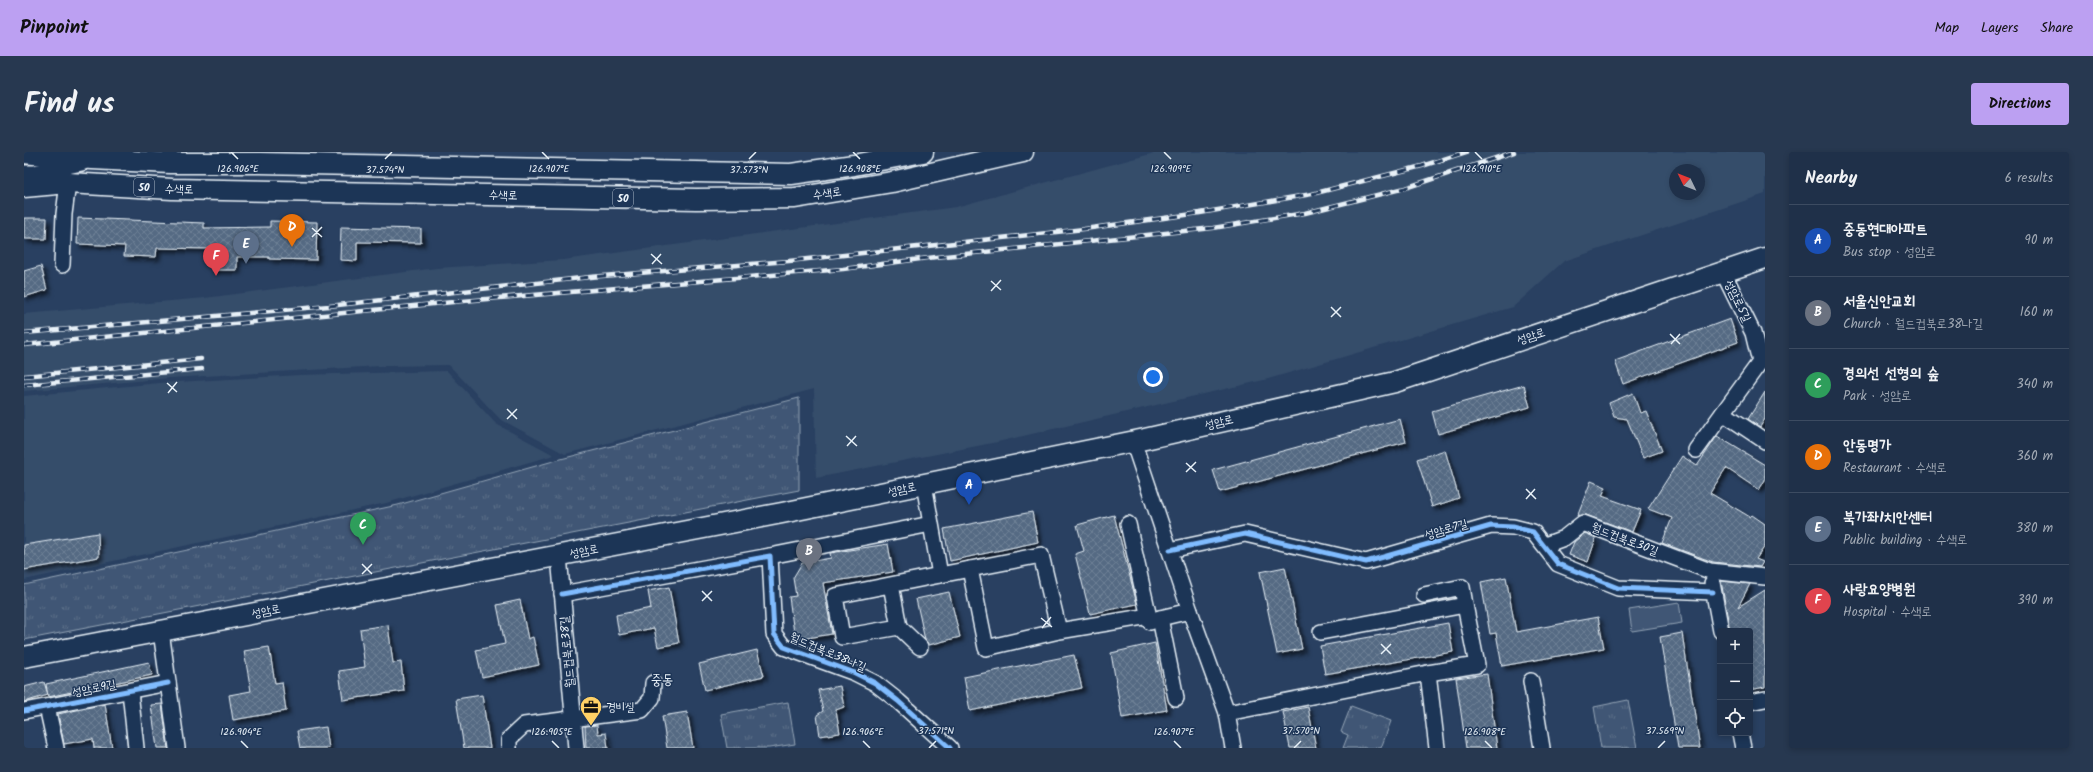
<!DOCTYPE html>
<html lang="en">
<head>
<meta charset="utf-8">
<style>
	body { margin:0; font-family:Kalam,"Poor Story",sans-serif; background:#273850; color:#f1f3f6 }
	.controls { position:absolute; right:12px; bottom:12px; display:grid; overflow:hidden; border-radius:4px; box-shadow:0 2px 6px #0003 }
	.controls button { width:36px; height:36px; display:grid; place-items:center; padding:0; border:0; border-bottom:1px solid #3c4b61; background:#1f3049; color:#f1f3f6; font:20px sans-serif }
	.compass { position:absolute; left:1645px; top:12px; width:36px; height:36px; border-radius:50%; background:#1f3049; box-shadow:0 2px 6px #0003; rotate:313deg }
	.you { position:absolute; left:1129px; top:225px; width:14px; height:14px; margin:-10px; border:3px solid #fff; border-radius:50%; background:#1a73e8; box-shadow:0 0 0 6px #1a73e833 }
	.badge { display:grid; place-items:center; width:26px; height:26px; border-radius:50%; background:#bca0f2; color:#fff; font-size:13px; font-weight:700 }
	.pin { position:absolute; translate:-50% -33px; filter:drop-shadow(0 1px 2px #0008) }
	.pin::after { content:''; position:absolute; top:21px; width:14px; height:12px; background:inherit; clip-path:polygon(0 0,100% 0,50% 100%) }
	.list { margin:0; padding:0; list-style:none }
	h2 { display:flex; justify-content:space-between; align-items:center; height:52px; margin:0; padding:0 16px; font-size:17px }
	h2 small { font-size:13px; font-weight:400; color:#a1a9b4 }
	.list li { display:grid; grid-template-columns:26px 1fr auto; gap:12px; align-items:center; box-sizing:border-box; height:72px; padding:0 16px; border-top:1px solid #3c4b61 }
	.list b { display:block; font-size:15px; white-space:nowrap }
	.list p { margin:0; font-size:13px; white-space:nowrap; color:#a1a9b4 }
	.list em { font-size:13px; font-style:normal; color:#a1a9b4 }
	.icon { flex:none; width:22px; height:22px; fill:none; stroke:currentColor; stroke-width:2; stroke-linecap:round; stroke-linejoin:round }
	.map { position:relative; flex:none; width:1741px; height:596px; overflow:hidden; border-radius:4px }
	header { display:flex; align-items:center; gap:24px; box-sizing:border-box; height:56px; padding:0 20px; background:#bca0f2; color:#111 }
	header strong { font-size:19px }
	nav { display:flex; gap:22px; margin-inline-start:auto; font-size:14px }
	.intro { display:flex; align-items:center; justify-content:space-between; box-sizing:border-box; height:96px; padding:0 24px }
	h1 { margin:0; font-size:28px }
	.button { padding:10px 18px; border-radius:4px; background:#bca0f2; color:#111; font-size:14px; font-weight:700 }
	main { display:flex; gap:24px; padding:0 24px }
	aside { flex:1; background:#1f3049; border-radius:4px; box-shadow:0 2px 6px #0003 }
	.map>svg:first-child { display:block }
	.built { fill:#364d6b; fill-rule:evenodd }
	.park { fill:url(#park-tufts); stroke:#94a4b6 }
	.pitch { fill:#415774; stroke:#94a4b6 }
	.building { fill:url(#building-cross-hatch); stroke:#e8f1f8; filter:url(#shadow) }
	.lines { fill:none; stroke-linecap:round; stroke-linejoin:round }
	.minor-casing { stroke:#e8f1f8; stroke-width:18 }
	.major-casing { stroke:#e8f1f8; stroke-width:23 }
	.minor { stroke:#1d3557; stroke-width:15 }
	.major { stroke:#1d3557; stroke-width:20 }
	.rail-casing { stroke:#e8f1f8; stroke-width:4.5 }
	.rail { stroke:#1d3557; stroke-width:3; stroke-dasharray:9; stroke-linecap:butt }
	.cycleway-casing { stroke:#1d3557; stroke-width:8 }
	.cycleway { stroke:#80bcff; stroke-width:5 }
	.ticks { fill:none; stroke:#e8f1f8; stroke-width:1.5 }
	.labels { text-anchor:middle; stroke-width:3; stroke-linejoin:round; paint-order:stroke }
	.shield { fill:#1d3557; stroke:#abb9c8; stroke-width:1 }
	.shield-label { font-size:11px; font-weight:bold; fill:#e8f1f8 }
	.street-label { font-size:12px; fill:#e8f1f8; stroke:#1d3557 }
	.poi-label { font-size:12px; fill:#e8f1f8; stroke:#1d3557; text-anchor:start }
	.quarter-label { font-size:14px; fill:#e8f1f8; stroke:#1d3557 }
	.ticks-label { font-size:10px; text-anchor:middle; fill:#e8f1f8; stroke:#1d3557; stroke-width:3; stroke-linejoin:round; paint-order:stroke }
</style>
</head>
<body>
<header>
<strong>Pinpoint</strong>
<nav><a>Map</a><a>Layers</a><a>Share</a></nav>
</header>
<div class="intro"><h1>Find us</h1><a class="button">Directions</a></div>
<main>
<div class="map">
<svg width="1741" height="596" viewBox="0 0 1741 596">
	<defs>
		<pattern id="park-tufts" width="24" height="20" patternUnits="userSpaceOnUse"><rect width="24" height="20" fill="#415774"/><path d="M3 7l-1-3M5 7V3M7 7l1-3M15 17l-1-3M17 17v-4M19 17l1-3" fill="none" stroke="#5c7089"/></pattern>
		<pattern id="building-cross-hatch" width="8" height="8" patternUnits="userSpaceOnUse"><rect width="8" height="8" fill="#556a83"/><path d="M0 0l8 8M0 8l8-8" fill="none" stroke="#6d8095"/></pattern>
		<filter id="shadow"><feDropShadow dx="3.5" dy="3.5" stdDeviation="2" flood-color="#0009"/></filter>
	</defs>
	<rect width="100%" height="100%" fill="#294061"/>
	<filter id="ink" filterUnits="userSpaceOnUse"><feTurbulence type="fractalNoise" baseFrequency=".025" numOctaves="2"/><feDisplacementMap in="SourceGraphic" scale="8" xChannelSelector="R" yChannelSelector="G"/><feConvolveMatrix kernelMatrix="1 2 1 2 8 2 1 2 1" color-interpolation-filters="sRGB"/></filter>
	<g filter="url(#ink)">
		<g class="built">
			<path d="M 1134,0 L 1741,0 L 1741,42 L 1540,109 L 1489,155 L 1244,227 L 973,290 L 792,326 L 790,237 L 541,302 L 476,267 L 425,213 L 356,214 L 146,226 L 0,239 L 0,162 L 181,146 L 413,116 L 539,108 L 932,55 ZM 1651,18 L 1675,18 L 1675,42 L 1651,42 Z"/>
			<path d="M 423,219 L 472,272 L 530,303 L 362,351 L 0,428 L 0,244 L 136,231 L 276,223 Z"/>
		</g>
		<g class="park">
			<path d="M 775,246 L 775,338 L 0,488 L 0,433 L 374,353 L 533,308 Z"/>
			<path d="M 1604,548 L 1613,596 L 1577,596 L 1570,555 Z"/>
			<path d="M 764,550 L 771,592 L 745,596 L 703,596 L 697,562 Z"/>
			<path d="M 1327,554 L 1367,569 L 1357,596 L 1319,596 L 1324,583 L 1317,580 Z"/>
		</g>
		<path class="pitch" d="M 1655,450 L 1658,471 L 1608,479 L 1605,458 Z"/>
		<g class="building">
			<path d="M 0,66 L 23,66 L 22,87 L 0,87 Z"/>
			<path d="M 54,66 L 180,71 L 180,76 L 246,75 L 246,69 L 293,70 L 292,108 L 245,107 L 245,105 L 213,105 L 213,118 L 188,118 L 188,97 L 133,96 L 132,105 L 100,104 L 101,94 L 53,92 Z"/>
			<path d="M 317,75 L 397,77 L 397,91 L 333,90 L 333,109 L 316,108 Z"/>
			<path d="M 17,114 L 23,138 L 0,145 L 0,119 Z"/>
			<path d="M 1706,167 L 1714,190 L 1599,232 L 1591,209 Z"/>
			<path d="M 1500,233 L 1506,255 L 1414,282 L 1408,259 Z"/>
			<path d="M 1741,240 L 1741,267 L 1736,275 L 1724,267 Z"/>
			<path d="M 1609,241 L 1616,261 L 1622,259 L 1638,299 L 1619,306 L 1603,267 L 1590,265 L 1585,251 Z"/>
			<path d="M 1376,267 L 1382,290 L 1196,340 L 1189,318 Z"/>
			<path d="M 1693,284 L 1741,313 L 1741,328 L 1735,338 L 1702,316 L 1686,341 L 1726,365 L 1728,363 L 1741,372 L 1741,394 L 1732,407 L 1739,410 L 1736,415 L 1689,410 L 1638,391 L 1648,366 L 1624,357 L 1658,304 L 1673,314 Z"/>
			<path d="M 1421,298 L 1435,346 L 1408,355 L 1393,307 Z"/>
			<path d="M 1567,329 L 1582,335 L 1578,344 L 1617,358 L 1608,380 L 1562,363 L 1553,364 Z"/>
			<path d="M 1008,360 L 1014,390 L 926,409 L 920,377 Z"/>
			<path d="M 1090,363 L 1113,452 L 1066,462 L 1051,402 L 1060,399 L 1053,373 Z"/>
			<path d="M 74,381 L 75,405 L 0,418 L 0,393 Z"/>
			<path d="M 1561,381 L 1572,386 L 1564,410 L 1545,403 L 1550,390 Z"/>
			<path d="M 864,392 L 869,420 L 799,431 L 808,482 L 771,488 L 765,445 L 772,444 L 769,426 L 778,411 L 807,406 L 806,401 Z"/>
			<path d="M 1261,415 L 1278,497 L 1253,502 L 1236,420 Z"/>
			<path d="M 1482,425 L 1492,480 L 1574,465 L 1580,496 L 1478,514 L 1472,481 L 1466,482 L 1457,430 Z"/>
			<path d="M 1697,429 L 1726,432 L 1714,455 L 1741,438 L 1741,535 L 1726,538 L 1726,479 L 1706,479 Z"/>
			<path d="M 645,435 L 655,491 L 634,495 L 630,476 L 595,483 L 592,463 L 627,456 L 624,439 Z"/>
			<path d="M 925,440 L 936,485 L 905,493 L 901,488 L 892,447 Z"/>
			<path d="M 496,448 L 504,487 L 509,485 L 515,513 L 458,525 L 452,498 L 481,492 L 473,453 Z"/>
			<path d="M 1424,471 L 1429,500 L 1301,522 L 1296,494 Z"/>
			<path d="M 364,473 L 369,511 L 377,510 L 380,539 L 319,548 L 315,519 L 341,515 L 336,477 Z"/>
			<path d="M 1658,481 L 1676,596 L 1654,596 L 1636,485 Z"/>
			<path d="M 1131,491 L 1143,558 L 1098,566 L 1087,501 Z"/>
			<path d="M 245,495 L 251,531 L 258,530 L 262,559 L 209,568 L 205,543 L 227,539 L 220,499 Z"/>
			<path d="M 733,498 L 740,524 L 681,538 L 675,512 Z"/>
			<path d="M 1050,503 L 1058,536 L 946,559 L 940,525 Z"/>
			<path d="M 125,510 L 128,523 L 24,545 L 22,532 Z"/>
			<path d="M 1463,522 L 1473,596 L 1442,596 L 1432,526 Z"/>
			<path d="M 20,530 L 24,543 L 0,550 L 0,535 Z"/>
			<path d="M 816,534 L 820,555 L 812,558 L 816,581 L 796,584 L 793,563 L 799,559 L 794,538 Z"/>
			<path d="M 458,543 L 466,596 L 440,596 L 432,547 Z"/>
			<path d="M 81,552 L 88,596 L 70,596 L 69,587 L 40,592 L 34,562 Z"/>
			<path d="M 138,552 L 144,596 L 133,596 L 127,553 Z"/>
			<path d="M 1284,555 L 1292,596 L 1266,596 L 1259,560 Z"/>
			<path d="M 663,560 L 669,596 L 643,596 L 638,564 Z"/>
			<path d="M 573,573 L 574,582 L 582,581 L 584,596 L 562,596 L 561,574 Z"/>
			<path d="M 302,575 L 305,596 L 276,596 L 273,579 Z"/>
		</g>
		<g class="lines">
			<g class="minor-casing">
				<g id="minor">
					<path d="M 0,21 L 10,21 L 58,11"/>
					<path d="M 38,113 L 40,62 L 44,31"/>
					<path d="M 1699,261 L 1741,289"/>
					<path d="M 1109,289 L 1166,459 L 1203,561 L 1209,596"/>
					<path d="M 1672,298 L 1736,210 L 1729,181 L 1699,120"/>
					<path d="M 900,332 L 916,423 L 946,417"/>
					<path d="M 1104,372 L 1126,470 L 1136,466 L 1152,546"/>
					<path d="M 1521,393 L 1540,386 L 1559,371 L 1686,419 L 1741,425"/>
					<path d="M 1146,398 L 1221,382 L 1342,410 L 1467,374 L 1489,375 L 1509,380 L 1534,412 L 1594,436 L 1689,440"/>
					<path d="M 535,404 L 552,596"/>
					<path d="M 746,404 L 907,372"/>
					<path d="M 1688,431 L 1697,479"/>
					<path d="M 867,433 L 875,475 L 818,485 L 811,444 L 916,423"/>
					<path d="M 538,442 L 746,404 L 750,482 L 760,495 L 831,521 L 851,531 L 874,549 L 926,596"/>
					<path d="M 1400,443 L 1438,435 L 1441,453"/>
					<path d="M 1136,466 L 1166,459"/>
					<path d="M 875,475 L 896,495"/>
					<path d="M 137,479 L 153,596"/>
					<path d="M 1035,479 L 1017,403 L 946,417 L 962,496 L 1035,479 L 1125,464"/>
					<path d="M 1297,480 L 1441,453 L 1453,513 L 1404,521"/>
					<path d="M 1507,529 L 1518,596"/>
					<path d="M 106,539 L 112,596"/>
					<path d="M 1726,550 L 1741,547"/>
					<path d="M 23,555 L 32,596"/>
					<path d="M 0,559 L 144,531"/>
					<path d="M 1203,561 L 1404,521 L 1413,596"/>
					<path d="M 1716,581 L 1719,596"/>
					<path d="M 485,596 L 485,587 L 500,573 L 618,558 L 628,546 L 629,531"/>
				</g>
			</g>
			<g class="major-casing">
				<g id="major">
					<path d="M 0,1 L 49,6 L 146,11 L 236,11 L 767,22 L 830,13 L 899,0"/>
					<path d="M 0,35 L 44,31 L 148,37 L 672,47 L 771,46 L 868,30 L 999,0"/>
					<path d="M 0,505 L 758,361 L 1121,287 L 1371,230 L 1741,106"/>
				</g>
			</g>
			<use href="#minor" class="minor"/>
			<use href="#major" class="major"/>
			<g class="rail-casing">
				<g id="rail">
					<path d="M 0,181 L 305,154 L 566,125 L 765,109 L 1060,77 L 1176,61 L 1288,42 L 1398,14 L 1442,0"/>
					<path d="M 0,193 L 439,149 L 819,117 L 912,105 L 1189,76 L 1281,61 L 1381,36 L 1490,0"/>
					<path d="M 0,224 L 177,207"/>
					<path d="M 0,233 L 178,217"/>
				</g>
			</g>
			<use href="#rail" class="rail"/>
			<g class="cycleway-casing">
				<g id="cycleway">
					<path d="M 1146,398 L 1221,382 L 1342,410 L 1467,374 L 1489,375 L 1509,380 L 1534,412 L 1594,436 L 1689,440"/>
					<path d="M 538,442 L 746,404 L 750,482 L 760,495 L 831,521 L 851,531 L 874,549 L 926,596"/>
					<path d="M 0,559 L 144,531"/>
				</g>
			</g>
			<use href="#cycleway" class="cycleway"/>
		</g>
	</g>
	<path class="ticks" d="M 207,0 L 214,7M 518,0 L 525,7M 829,0 L 836,7M 1140,0 L 1147,7M 1451,0 L 1458,7M 361,7 L 368,0M 725,7 L 732,0M 288,76 L 298,85M 288,85 L 298,75M 627,102 L 638,112M 628,112 L 637,102M 967,129 L 977,138M 967,139 L 977,128M 1307,155 L 1317,165M 1307,165 L 1317,155M 1646,182 L 1656,192M 1647,192 L 1656,182M 143,231 L 153,240M 144,241 L 153,230M 483,257 L 493,267M 483,267 L 493,257M 822,284 L 833,294M 823,294 L 832,284M 1162,311 L 1172,320M 1162,320 L 1172,310M 1502,337 L 1512,347M 1502,347 L 1511,337M 338,412 L 348,422M 338,422 L 348,412M 678,439 L 688,449M 678,449 L 688,439M 1017,466 L 1028,475M 1018,476 L 1027,465M 1357,492 L 1367,502M 1357,502 L 1367,492M 217,589 L 224,596M 528,589 L 535,596M 839,589 L 846,596M 1150,589 L 1157,596M 1461,589 L 1468,596M 905,596 L 912,589M 1270,596 L 1277,589M 1634,596 L 1641,589"/>
	<defs>
		<g id="office-pin" transform="scale(1.15)"><path d="M0 17L-7.5 6A9.5 9.5 0 1 1 7.5 6Z" fill="#ffd166" stroke="#1d3557"/><path d="M-6-3h4V-5.5h4V-3h4V5H-6ZM-1-4.5V-3h2v-1.5ZM-6 0V1H6V0Z" fill="#111"/></g>
	</defs>
	<g fill-rule="evenodd">
		<use href="#office-pin" x="567" y="555"/>
	</g>
	<g class="labels">
		<g class="shield">
			<rect x="110" y="26" width="20" height="18" rx="3"/>
			<rect x="589" y="37" width="20" height="18" rx="3"/>
		</g>
		<g class="shield-label">
			<text x="120" y="39">50</text>
			<text x="599" y="50">50</text>
		</g>
		<g class="street-label">
			<text transform="translate(155 37) rotate(1)" y="4">수색로</text>
			<text transform="translate(803 41) rotate(-8)" y="4">수색로</text>
			<text transform="translate(479 43) rotate(1)" y="4">수색로</text>
			<text transform="translate(1714 149) rotate(64)" y="4">성암로5길</text>
			<text transform="translate(1507 184) rotate(-18)" y="4">성암로</text>
			<text transform="translate(1195 270) rotate(-13)" y="4">성암로</text>
			<text transform="translate(878 337) rotate(-12)" y="4">성암로</text>
			<text transform="translate(1422 377) rotate(-16)" y="4">성암로7길</text>
			<text transform="translate(1601 387) rotate(21)" y="4">월드컵북로30길</text>
			<text transform="translate(560 399) rotate(-11)" y="4">성암로</text>
			<text transform="translate(242 459) rotate(-11)" y="4">성암로</text>
			<text transform="translate(543 500) rotate(-95)" y="4">월드컵북로38길</text>
			<text transform="translate(804 500) rotate(23)" y="4">월드컵북로38나길</text>
			<text transform="translate(70 536) rotate(-11)" y="4">성암로9길</text>
		</g>
		<g class="poi-label">
			<text x="582" y="559">경비실</text>
		</g>
		<g class="quarter-label">
			<text x="638" y="532">중동</text>
		</g>
	</g>
	<g class="ticks-label">
		<text x="214" y="20">126.906°E</text>
		<text x="525" y="20">126.907°E</text>
		<text x="836" y="20">126.908°E</text>
		<text x="1147" y="20">126.909°E</text>
		<text x="1458" y="20">126.910°E</text>
		<text x="361" y="21">37.574°N</text>
		<text x="725" y="21">37.573°N</text>
		<text x="912" y="582">37.571°N</text>
		<text x="1277" y="582">37.570°N</text>
		<text x="1641" y="582">37.569°N</text>
		<text x="217" y="583">126.904°E</text>
		<text x="528" y="583">126.905°E</text>
		<text x="839" y="583">126.906°E</text>
		<text x="1150" y="583">126.907°E</text>
		<text x="1461" y="583">126.908°E</text>
	</g>
</svg>
<div class="controls">
<button>+</button>
<button>−</button>
<button><svg class="icon" aria-label="locate" viewBox="0 0 24 24"><circle cx="12" cy="12" r="6"/><path d="M12 2v4M12 18v4M2 12h4M18 12h4"/></svg></button>
</div>
<svg class="compass" viewBox="-18 -18 36 36"><path d="M0-13l5 13h-10z" fill="#e53935"/><path d="M0 13l5-13h-10z" fill="#a1a9b4"/></svg>
<div class="you"></div>
<div class="pin badge" style="left:945px;top:353px;background:#1a4fb4">A</div>
<div class="pin badge" style="left:785px;top:419px;background:#6b7280">B</div>
<div class="pin badge" style="left:339px;top:393px;background:#2e9e5b">C</div>
<div class="pin badge" style="left:268px;top:95px;background:#e8710a">D</div>
<div class="pin badge" style="left:222px;top:112px;background:#5c6f8a">E</div>
<div class="pin badge" style="left:192px;top:124px;background:#e0444e">F</div>
</div>
<aside>
<h2>Nearby<small>6 results</small></h2>
<ul class="list">
<li><span class="badge" style="background:#1a4fb4">A</span><div><b>중동현대아파트</b><p>Bus stop · 성암로</p></div><em>90 m</em></li>
<li><span class="badge" style="background:#6b7280">B</span><div><b>서울신안교회</b><p>Church · 월드컵북로38나길</p></div><em>160 m</em></li>
<li><span class="badge" style="background:#2e9e5b">C</span><div><b>경의선 선형의 숲</b><p>Park · 성암로</p></div><em>340 m</em></li>
<li><span class="badge" style="background:#e8710a">D</span><div><b>안동명가</b><p>Restaurant · 수색로</p></div><em>360 m</em></li>
<li><span class="badge" style="background:#5c6f8a">E</span><div><b>북가좌1치안센터</b><p>Public building · 수색로</p></div><em>380 m</em></li>
<li><span class="badge" style="background:#e0444e">F</span><div><b>사랑요양병원</b><p>Hospital · 수색로</p></div><em>390 m</em></li>
</ul>
</aside>
</main>
</body>
</html>
